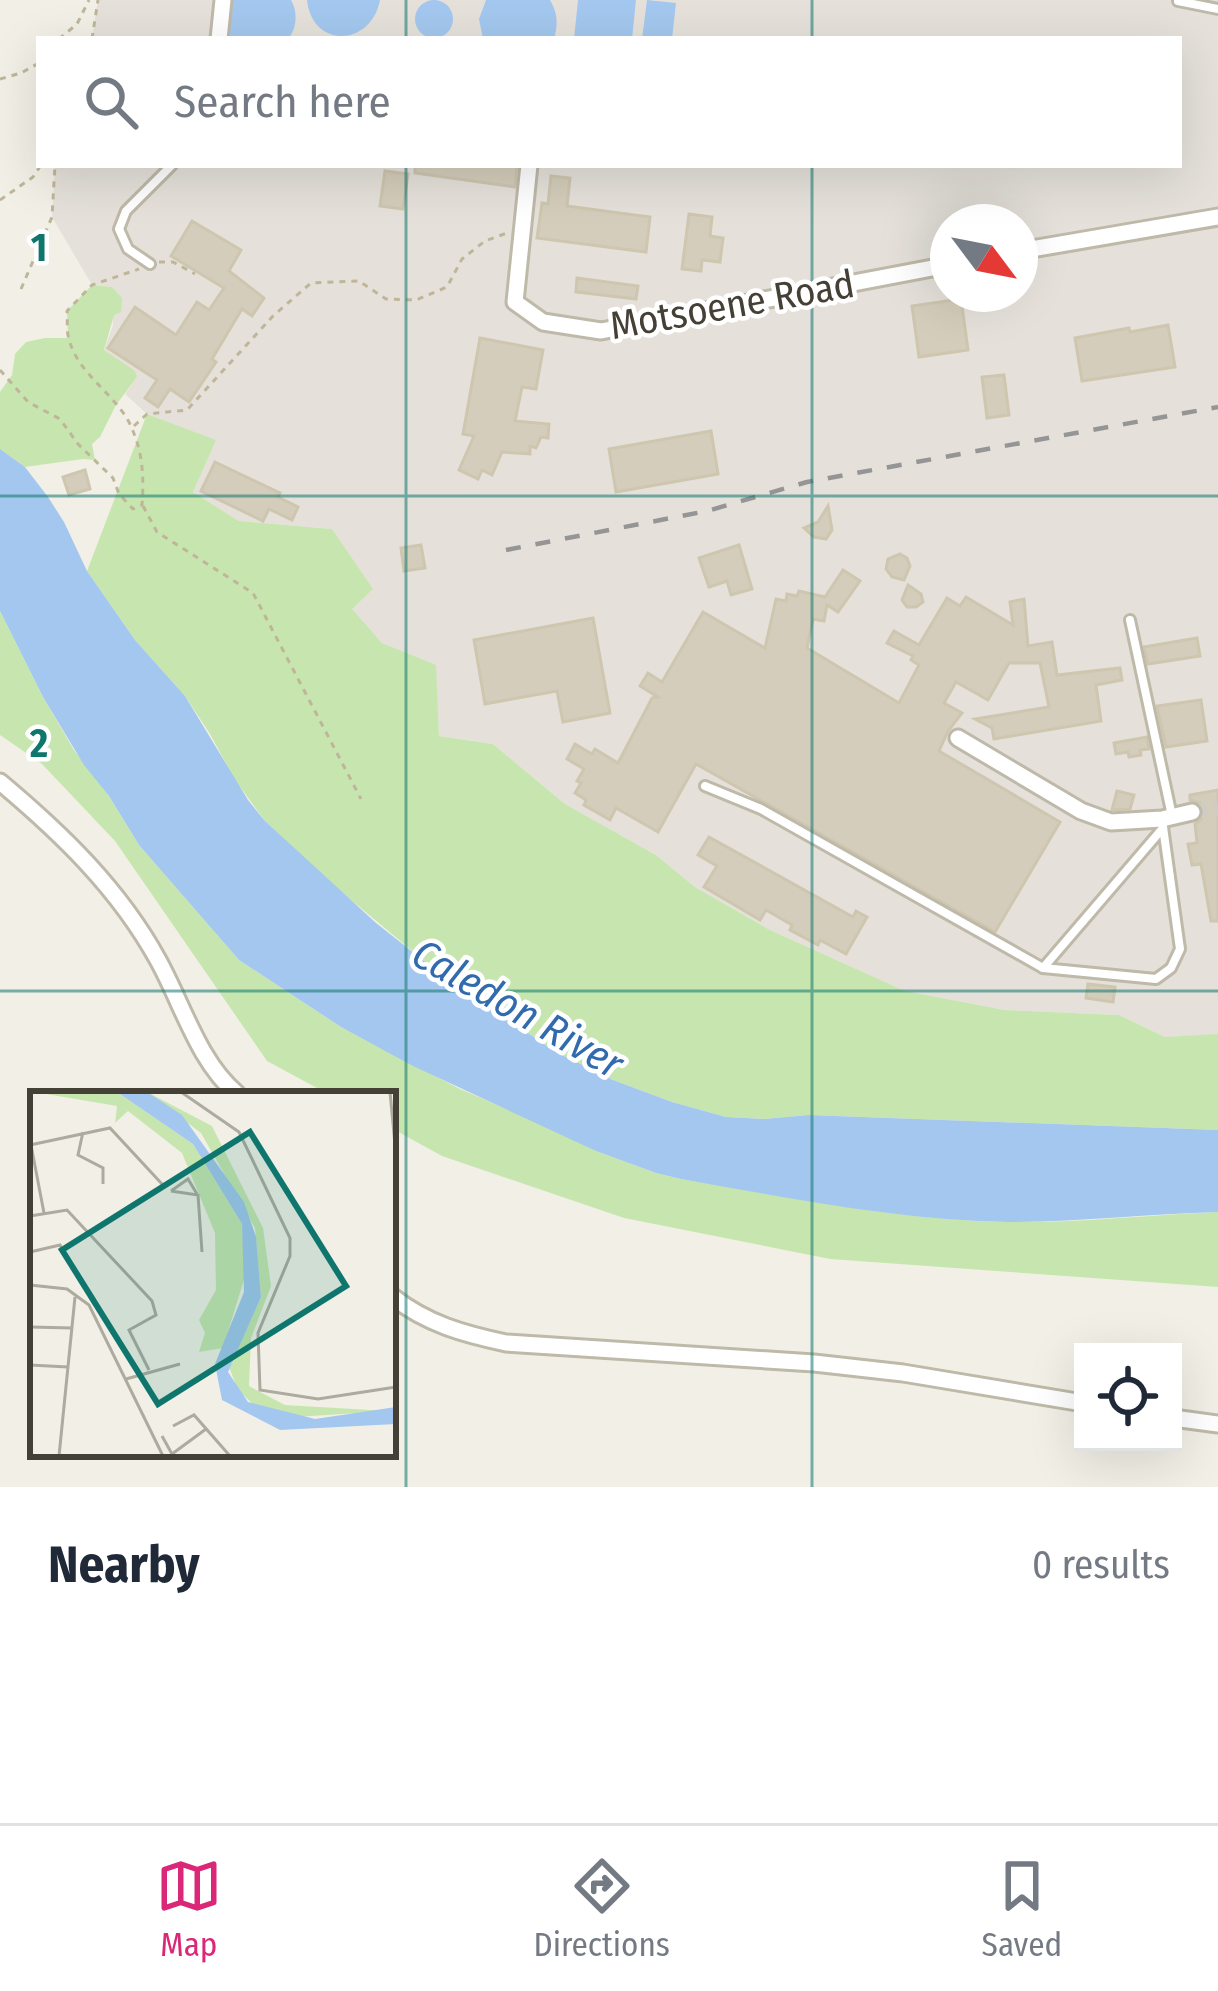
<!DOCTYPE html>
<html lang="en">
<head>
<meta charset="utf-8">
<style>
	body { margin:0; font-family:"Fira Sans Condensed",sans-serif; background:#f6f6f7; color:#1f2937 }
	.controls { position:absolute; right:36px; bottom:36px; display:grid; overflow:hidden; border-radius:0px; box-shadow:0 12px 48px #0002 }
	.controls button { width:108px; height:108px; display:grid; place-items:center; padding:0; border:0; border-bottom:3px solid #e0e1e3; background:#fff; color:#1f2937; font:60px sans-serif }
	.compass { position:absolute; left:930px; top:204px; width:108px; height:108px; border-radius:50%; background:#fff; box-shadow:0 12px 48px #0002; rotate:122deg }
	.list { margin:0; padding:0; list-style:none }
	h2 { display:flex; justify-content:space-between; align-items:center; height:156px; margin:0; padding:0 48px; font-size:51px }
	h2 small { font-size:39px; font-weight:400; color:#747a83 }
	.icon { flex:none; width:66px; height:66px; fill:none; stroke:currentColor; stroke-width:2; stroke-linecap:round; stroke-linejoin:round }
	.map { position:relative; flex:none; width:1218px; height:1487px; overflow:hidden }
	.search { position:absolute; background:#fff; box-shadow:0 12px 48px #0002; left:36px; right:36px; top:36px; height:132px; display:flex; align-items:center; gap:30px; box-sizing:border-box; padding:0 42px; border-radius:0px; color:#747a83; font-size:45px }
	.sheet { height:336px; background:#fff }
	nav { display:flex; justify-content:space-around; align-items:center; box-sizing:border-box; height:168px; border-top:3px solid #e0e1e3; background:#fff; font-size:33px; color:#747a83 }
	nav a { display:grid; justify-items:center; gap:6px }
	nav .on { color:#db2777 }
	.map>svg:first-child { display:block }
	.industrial { fill:#e5e1da; fill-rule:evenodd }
	.green { fill:#c7e6af }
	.water { fill:#a3c7ee }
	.building { fill:#d4cdbb; stroke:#cec6af; stroke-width:3 }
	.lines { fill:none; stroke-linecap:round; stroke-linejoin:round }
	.street-tunnel { stroke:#cfcdc3; stroke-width:15; stroke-dasharray:15 8; stroke-linecap:butt }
	.lane-casing { stroke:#beb9a8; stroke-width:14 }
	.street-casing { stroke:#beb9a8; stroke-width:21 }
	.path { stroke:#bfb69a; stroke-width:3; stroke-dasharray:6 6; stroke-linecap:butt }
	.lane { stroke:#fff; stroke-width:8 }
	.street { stroke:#fff; stroke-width:15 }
	.rail { stroke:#959595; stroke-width:4.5; stroke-dasharray:15 15; stroke-linecap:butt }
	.grid { fill:none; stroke:#0f766e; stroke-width:3; stroke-opacity:0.55 }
	.labels { text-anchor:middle; stroke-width:9; stroke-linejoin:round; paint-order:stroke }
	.street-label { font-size:39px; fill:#454035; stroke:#fff }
	.water-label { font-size:42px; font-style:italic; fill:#316bae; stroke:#fff }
	.inset-road { fill:none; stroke:#adaa9f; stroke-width:3 }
	.view { fill:#0f766e; fill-opacity:0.15; stroke:#0f766e; stroke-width:6 }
	.inset-edge { fill:none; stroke:#454035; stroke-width:6 }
	.grid-label { font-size:39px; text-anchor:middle; font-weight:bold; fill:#0f766e; stroke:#fff; stroke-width:9; stroke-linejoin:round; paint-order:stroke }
</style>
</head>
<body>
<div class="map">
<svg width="1218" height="1487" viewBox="0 0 1218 1487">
	<rect width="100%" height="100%" fill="#f2f0e6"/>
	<path class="industrial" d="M 98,0 L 1218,0 L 1218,1036 L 1165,1037 L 1119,1015 L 1005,1010 L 905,991 L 770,930 L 695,887 L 656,855 L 565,804 L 493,744 L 439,736 L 435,666 L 382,643 L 351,609 L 332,529 L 239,521 L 193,492 L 215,440 L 147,414 L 125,394 L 137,377 L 104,350 L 113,325 L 112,287 L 92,285 L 52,217 L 55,165 L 1179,165 L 1179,39 L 92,39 ZM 948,222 L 1020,222 L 1020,294 L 948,294 Z"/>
	<g class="green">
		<path d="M 92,285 L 112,287 L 122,298 L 121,312 L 114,315 L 104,350 L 135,371 L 137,377 L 116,405 L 100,437 L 92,444 L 95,460 L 83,459 L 25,467 L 0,449 L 0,392 L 12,375 L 15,354 L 26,342 L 45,338 L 68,338 L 67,311 Z"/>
		<path d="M 147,414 L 216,440 L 193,492 L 239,521 L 332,529 L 373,589 L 352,609 L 382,643 L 436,665 L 439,736 L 493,744 L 565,804 L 656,855 L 695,887 L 770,930 L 905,991 L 1005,1010 L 1119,1015 L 1165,1037 L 1218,1034 L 1218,1130 L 808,1115 L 765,1119 L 726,1117 L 672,1102 L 613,1080 L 554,1051 L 428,964 L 332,884 L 265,821 L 235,780 L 210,734 L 185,696 L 135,640 L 87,571 Z"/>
		<path d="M 0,611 L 43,697 L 74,750 L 109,796 L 139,845 L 239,960 L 341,1027 L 460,1089 L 547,1126 L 596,1151 L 656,1173 L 681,1179 C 789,1197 898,1220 1008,1222 C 1077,1223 1148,1215 1218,1212 L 1218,1287 L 830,1259 L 624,1218 L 442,1156 L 393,1129 L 393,1094 L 328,1094 L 267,1061 L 115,841 L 42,764 L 0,735 Z"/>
	</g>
	<g class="water">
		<circle cx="434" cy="19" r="19"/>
		<path d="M 227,0 L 291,0 C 298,12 297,28 288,39 L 230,39 L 224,29 Z"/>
		<path d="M 307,0 L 380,0 C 371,47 312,49 307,0 Z"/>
		<path d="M 486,0 L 550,0 C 558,14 558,24 554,39 L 483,39 L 479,19 Z"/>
		<path d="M 578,0 L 636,0 L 632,39 L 574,39 Z"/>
		<path d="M 647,0 L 676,3 L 672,39 L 642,39 Z"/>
		<path d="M 0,449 L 25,467 L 48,497 L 64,522 L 87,571 L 135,640 L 185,696 L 248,800 L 265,821 L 376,923 L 428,964 L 554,1051 L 613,1080 L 672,1102 L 726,1117 L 765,1119 L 808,1115 L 1218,1130 L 1218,1212 C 1148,1214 1078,1222 1008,1222 C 898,1220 789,1198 681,1179 L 656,1173 L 596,1151 L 413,1066 L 341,1027 L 239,960 L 139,845 L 109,796 L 84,765 L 43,697 L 0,611 Z"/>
	</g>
	<g class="building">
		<path d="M 415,165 L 517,165 L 515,187 L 415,173 Z"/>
		<path d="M 385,171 L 408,174 L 403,209 L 380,206 Z"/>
		<path d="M 551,176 L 570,178 L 567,206 L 650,217 L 646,252 L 537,238 L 542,203 L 548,204 Z"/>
		<path d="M 689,214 L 712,217 L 710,236 L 723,238 L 720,262 L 702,260 L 701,271 L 682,269 Z"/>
		<path d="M 192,221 L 241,250 L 229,271 L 264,298 L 252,316 L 242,309 L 212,359 L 216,362 L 189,402 L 170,389 L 158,407 L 145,398 L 157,380 L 108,348 L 135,307 L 176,335 L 197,302 L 209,310 L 224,288 L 171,256 Z"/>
		<path d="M 577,278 L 638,286 L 636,299 L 576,292 Z"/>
		<path d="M 961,299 L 968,350 L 919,357 L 912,306 Z"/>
		<path d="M 1168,325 L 1175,367 L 1082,381 L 1075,338 L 1129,328 L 1130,332 Z"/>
		<path d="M 480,338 L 543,350 L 536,389 L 522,387 L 515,421 L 549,424 L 548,438 L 541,437 L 536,448 L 530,446 L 530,454 L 502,452 L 492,475 L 482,470 L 478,479 L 459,470 L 474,436 L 463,434 Z"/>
		<path d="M 1004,375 L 1009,415 L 987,418 L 982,377 Z"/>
		<path d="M 711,431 L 718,474 L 616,492 L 609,449 Z"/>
		<path d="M 215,462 L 280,493 L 278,497 L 298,507 L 292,520 L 269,509 L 263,521 L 201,491 Z"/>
		<path d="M 85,470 L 90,489 L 69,495 L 63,477 Z"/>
		<path d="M 828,506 L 832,530 L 826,539 L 814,537 L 804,528 L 818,522 Z"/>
		<path d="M 421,545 L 425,568 L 404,571 L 401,548 Z"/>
		<path d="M 739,545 L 752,589 L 731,595 L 727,581 L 709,587 L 699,558 Z"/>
		<path d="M 900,554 L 907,558 L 910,566 L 904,580 L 892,577 L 886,569 L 888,559 Z"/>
		<path d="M 843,570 L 860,581 L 838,612 L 827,605 L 824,621 L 813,619 L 807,648 L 899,703 L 919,665 L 911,660 L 913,656 L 887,643 L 894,631 L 919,645 L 947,598 L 960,606 L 966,597 L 1013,625 L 1010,602 L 1024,599 L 1028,646 L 1052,642 L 1057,675 L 1120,668 L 1122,680 L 1096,685 L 1101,721 L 994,739 L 992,728 L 975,719 L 1049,707 L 1040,663 L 1009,663 L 988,700 L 956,682 L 944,703 L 962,713 L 948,731 L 939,751 L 1060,822 L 995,932 L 696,764 L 658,832 L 616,808 L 610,820 L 584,805 L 586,800 L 575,793 L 581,783 L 577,781 L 584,769 L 567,759 L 575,744 L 592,754 L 595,749 L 618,763 L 652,698 L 658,697 L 640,686 L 648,673 L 662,682 L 703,612 L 765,648 L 776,599 L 786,601 L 787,594 L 797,596 L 799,591 L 825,597 Z"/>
		<path d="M 908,585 L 921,594 L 923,602 L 916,607 L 907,607 L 902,600 Z"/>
		<path d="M 593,618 L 610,713 L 563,722 L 557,691 L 485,704 L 474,640 Z"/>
		<path d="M 1197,638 L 1200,656 L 1148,664 L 1144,647 Z"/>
		<path d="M 1201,700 L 1207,741 L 1166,747 L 1157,706 Z"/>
		<path d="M 1147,737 L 1149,749 L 1140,750 L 1141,755 L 1129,757 L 1128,752 L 1116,754 L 1114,743 Z"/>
		<path d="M 1218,790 L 1218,921 L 1211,921 L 1201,864 L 1192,865 L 1188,844 L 1197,843 L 1195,824 L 1201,820 L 1204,810 L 1200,803 L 1190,800 L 1190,795 Z"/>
		<path d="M 1117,791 L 1134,795 L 1130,809 L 1112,810 Z"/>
		<path d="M 709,837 L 853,917 L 856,911 L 867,917 L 846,954 L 820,940 L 818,945 L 790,930 L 792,925 L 766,910 L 760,920 L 704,887 L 717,866 L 698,855 Z"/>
		<path d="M 1088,984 L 1115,987 L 1113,1002 L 1086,998 Z"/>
	</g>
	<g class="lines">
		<path class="street-tunnel" d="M 1192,812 L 1218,808"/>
		<g class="lane-casing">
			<g id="lane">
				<path d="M 1178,1 L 1218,9"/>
				<path d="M 150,264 L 128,249 L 119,229 L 126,211 L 172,165"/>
				<path d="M 1130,620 L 1172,816"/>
				<path d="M 705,786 L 761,809 L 1043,968 L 1163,828"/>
				<path d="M 1043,968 L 1156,979 L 1171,968 L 1180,949 L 1163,827"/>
			</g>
		</g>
		<g class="street-casing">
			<g id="street">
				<path d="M 219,39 L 223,0"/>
				<path d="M 529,165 L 515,302 L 543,322 L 601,331 L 948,265"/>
				<path d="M 1020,251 L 1218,217"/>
				<path d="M 958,738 L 1081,811 L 1111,822 L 1162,819 L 1192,812"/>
				<path d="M 0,782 C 62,834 119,889 158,960 C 183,1005 198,1061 237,1094"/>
				<path d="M 393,1297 C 427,1324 464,1334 506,1343 L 814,1363 L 903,1373 L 1083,1403"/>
				<path d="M 1173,1418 L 1218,1424"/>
			</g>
		</g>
		<g class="path">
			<path d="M 59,39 L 77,24 L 89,0"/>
			<path d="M 92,39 L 98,0"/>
			<path d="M 0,79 L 21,73 L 39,63"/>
			<path d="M 0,200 L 33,177 L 41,165"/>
			<path d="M 159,262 L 173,262 L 195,274"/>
			<path d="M 21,289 L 52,217 L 55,165"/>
			<path d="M 0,370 L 28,402 L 60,419 L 78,444 L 113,478 L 119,494 L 133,509 L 142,505 C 144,479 143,455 133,431 C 120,396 78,376 69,339 C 66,331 68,320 67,311 L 92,285 L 139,269"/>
			<path d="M 134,426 L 147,414 L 187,410 L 273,316 L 311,283 L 359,281 L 386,299 L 416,300 L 447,287 L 462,259 L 485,241 L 507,233"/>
			<path d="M 143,506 L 157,532 L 253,593 L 361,799"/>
		</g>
		<use href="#lane" class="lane"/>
		<use href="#street" class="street"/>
		<path class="rail" d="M 506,550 L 707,511 L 807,482 L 1218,407"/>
	</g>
	<path class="grid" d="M 406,0 L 406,39M 812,0 L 812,39M 406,165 L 406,1487M 812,165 L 812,1487M 0,496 L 1218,496M 0,991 L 1218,991"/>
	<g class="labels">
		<g class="street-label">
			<text transform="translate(732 304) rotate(-10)" y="14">Motsoene Road</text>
		</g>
		<g class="water-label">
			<text transform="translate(518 1008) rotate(30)" y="15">Caledon River</text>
		</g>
	</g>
	<g transform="translate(30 1091)">
		<rect width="366" height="366" fill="#f2f0e6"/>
		<path d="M 87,1 L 163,53 L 212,133 L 216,182 L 193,257 L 169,261 L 175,242 L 169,229 L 186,199 L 185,142 L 152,62 L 98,20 L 85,32 L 87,15 L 10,2 ZM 117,1 L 182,35 L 233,137 L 241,195 L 221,247 L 219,295 L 255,314 L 358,320 L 266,326 L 226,316 L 208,299 L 199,276 L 231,206 L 225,137 L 171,42 Z" fill="#c7e6af"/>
		<path d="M 87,1 L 117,1 L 152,24 L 214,111 L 226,146 L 231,206 L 198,281 L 218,311 L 285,328 L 366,316 L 366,333 L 250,339 L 192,309 L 185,273 L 214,201 L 212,133 L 163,53 Z" fill="#a3c7ee"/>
		<path class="inset-road" d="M 151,1 L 209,41 L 260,147 L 260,165 L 228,242 L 230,299 L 288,308 L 366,296M 360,1 L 366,64M 53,41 L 48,64 L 73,77 L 73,93M 0,54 L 80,37 L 132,93M 1,54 L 14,122M 141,100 L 168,104 L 172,161M 141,100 L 158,88 L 167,103M 0,125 L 37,119 L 122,210 L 126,224 L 99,239 L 119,279M 0,161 L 30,154 L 35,164M 0,194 L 37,198 L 59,214 L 133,365M 0,236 L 42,237M 0,274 L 38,276M 96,288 L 150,273M 143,335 L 164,324 L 200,365M 132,345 L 142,363 L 176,338M 29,365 L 45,206"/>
		<path class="view" d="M 220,41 L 316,195 L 128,313 L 32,159 Z"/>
		<rect width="366" height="366" class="inset-edge"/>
	</g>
	<g class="grid-label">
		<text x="39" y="261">1</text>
		<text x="39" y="757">2</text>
	</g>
</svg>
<div class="controls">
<button><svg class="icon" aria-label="locate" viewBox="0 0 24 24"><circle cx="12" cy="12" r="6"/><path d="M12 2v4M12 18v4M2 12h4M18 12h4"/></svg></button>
</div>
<svg class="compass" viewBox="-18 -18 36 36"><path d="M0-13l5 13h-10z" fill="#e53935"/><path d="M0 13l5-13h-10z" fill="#747a83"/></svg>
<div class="search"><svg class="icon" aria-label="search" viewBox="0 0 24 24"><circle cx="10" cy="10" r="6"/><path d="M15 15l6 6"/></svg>Search here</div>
</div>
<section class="sheet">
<h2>Nearby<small>0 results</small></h2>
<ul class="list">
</ul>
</section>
<nav>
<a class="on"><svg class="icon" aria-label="map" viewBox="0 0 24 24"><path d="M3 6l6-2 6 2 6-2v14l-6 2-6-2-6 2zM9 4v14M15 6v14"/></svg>Map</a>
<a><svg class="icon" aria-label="directions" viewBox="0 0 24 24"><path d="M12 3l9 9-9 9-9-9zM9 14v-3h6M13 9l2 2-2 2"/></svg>Directions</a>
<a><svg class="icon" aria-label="saved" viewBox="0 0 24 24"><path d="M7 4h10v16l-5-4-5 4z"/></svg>Saved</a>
</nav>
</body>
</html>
